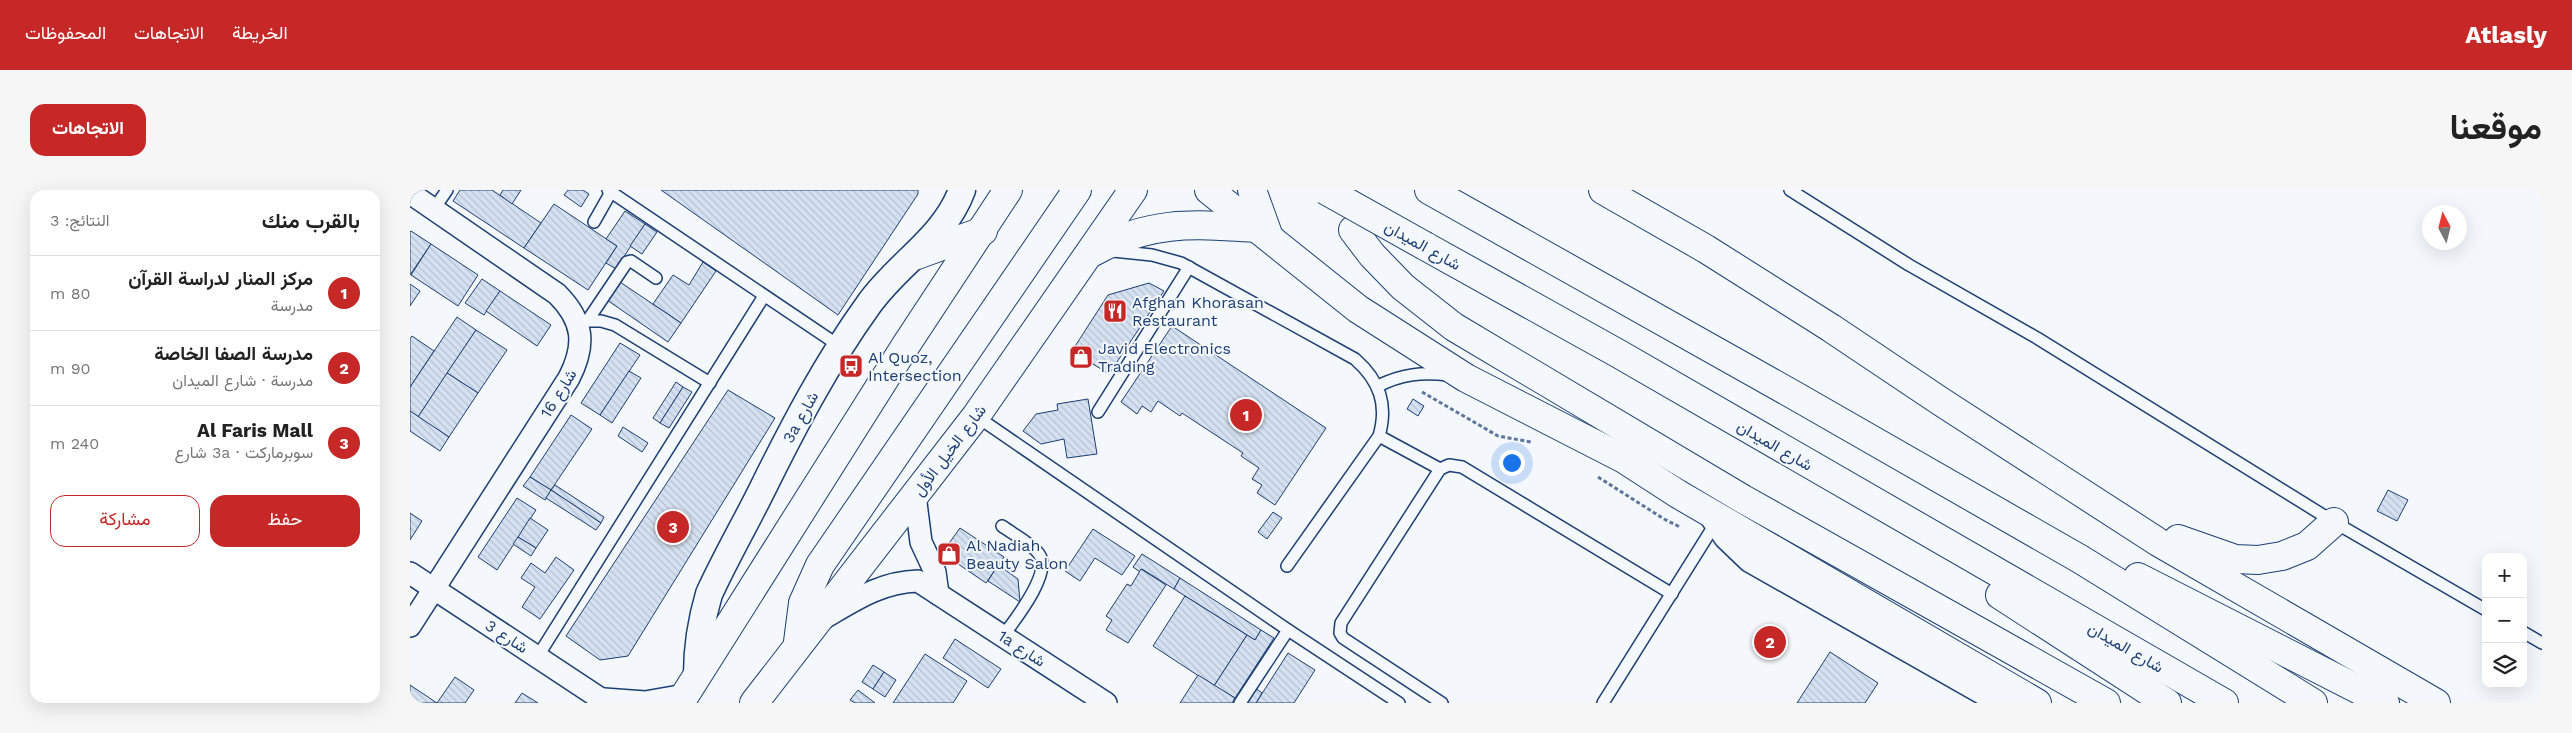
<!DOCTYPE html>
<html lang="ar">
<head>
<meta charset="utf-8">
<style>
	body { margin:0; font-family:"Work Sans",Vazirmatn,sans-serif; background:#f6f6f6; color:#222; direction:rtl }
	.controls { position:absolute; right:15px; bottom:15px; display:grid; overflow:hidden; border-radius:10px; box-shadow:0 5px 20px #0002 }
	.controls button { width:45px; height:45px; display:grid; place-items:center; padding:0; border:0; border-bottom:1px solid #e0e0e0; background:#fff; color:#222; font:25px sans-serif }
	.compass { position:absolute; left:2012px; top:15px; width:45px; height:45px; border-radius:50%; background:#fff; box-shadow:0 5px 20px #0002; rotate:353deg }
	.you { position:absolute; left:1101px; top:272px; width:18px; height:18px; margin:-12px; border:4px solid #fff; border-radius:50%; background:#1a73e8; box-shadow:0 0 0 8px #1a73e833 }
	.badge { display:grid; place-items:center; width:32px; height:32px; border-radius:50%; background:#c62828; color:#fff; font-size:16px; font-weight:700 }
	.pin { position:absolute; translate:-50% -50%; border:2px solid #fff; box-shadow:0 1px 5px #0006 }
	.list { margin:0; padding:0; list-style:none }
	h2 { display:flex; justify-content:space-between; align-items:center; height:65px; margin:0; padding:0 20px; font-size:21px }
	h2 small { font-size:16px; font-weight:400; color:#767676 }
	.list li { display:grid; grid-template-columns:32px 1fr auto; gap:15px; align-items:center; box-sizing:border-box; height:75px; padding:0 20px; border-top:1px solid #e0e0e0 }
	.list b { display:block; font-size:19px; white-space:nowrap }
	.list p { margin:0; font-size:16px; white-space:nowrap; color:#767676 }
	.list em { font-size:16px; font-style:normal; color:#767676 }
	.actions { display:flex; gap:10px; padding:15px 20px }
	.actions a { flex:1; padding:11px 0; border:1px solid #c62828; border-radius:15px; text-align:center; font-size:18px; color:#c62828 }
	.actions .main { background:#c62828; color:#fff }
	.icon { flex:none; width:28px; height:28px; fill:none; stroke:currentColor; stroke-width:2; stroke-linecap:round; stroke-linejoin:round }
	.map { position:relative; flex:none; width:2132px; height:513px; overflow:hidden; direction:ltr; border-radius:15px }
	header { display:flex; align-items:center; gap:30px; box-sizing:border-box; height:70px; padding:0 25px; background:#c62828; color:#fff }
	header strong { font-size:24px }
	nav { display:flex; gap:28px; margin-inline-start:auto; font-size:18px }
	.intro { display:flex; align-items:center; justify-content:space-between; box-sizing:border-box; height:120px; padding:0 30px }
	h1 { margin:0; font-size:35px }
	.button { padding:12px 22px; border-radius:15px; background:#c62828; color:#fff; font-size:18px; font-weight:700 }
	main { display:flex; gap:30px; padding:0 30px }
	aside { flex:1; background:#fff; border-radius:15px; box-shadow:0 5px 20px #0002 }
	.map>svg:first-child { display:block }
	.building { fill:url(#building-back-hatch); stroke:#1d3f73 }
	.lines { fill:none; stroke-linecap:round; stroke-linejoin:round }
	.service-casing { stroke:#1d3f73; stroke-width:14 }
	.minor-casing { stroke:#1d3f73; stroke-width:24 }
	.tertiary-casing { stroke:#1d3f73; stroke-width:29 }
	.secondary-casing { stroke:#1d3f73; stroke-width:30 }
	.primary-casing { stroke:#1d3f73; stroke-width:30 }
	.path { stroke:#5e769c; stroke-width:3; stroke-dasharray:4 2.5; stroke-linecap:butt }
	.service { stroke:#f4f7fb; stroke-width:11 }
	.minor { stroke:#f4f7fb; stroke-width:21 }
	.tertiary { stroke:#f4f7fb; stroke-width:26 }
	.secondary { stroke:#f4f7fb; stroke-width:28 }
	.primary { stroke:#f4f7fb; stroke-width:28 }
	.primary-bridge-casing { stroke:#1d3f73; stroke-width:30; stroke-linecap:butt }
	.primary-bridge { stroke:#f4f7fb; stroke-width:28 }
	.labels { text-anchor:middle; stroke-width:4; stroke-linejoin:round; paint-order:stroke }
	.street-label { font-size:16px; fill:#1d3f73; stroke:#f4f7fb }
	.poi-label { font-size:16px; fill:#1d3f73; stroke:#f4f7fb; text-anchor:start }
</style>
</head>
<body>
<header>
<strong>Atlasly</strong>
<nav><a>الخريطة</a><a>الاتجاهات</a><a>المحفوظات</a></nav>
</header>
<div class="intro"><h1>موقعنا</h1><a class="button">الاتجاهات</a></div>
<main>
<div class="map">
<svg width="2132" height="513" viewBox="0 0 2132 513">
	<defs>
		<pattern id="building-back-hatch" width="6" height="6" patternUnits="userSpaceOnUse" patternTransform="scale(1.25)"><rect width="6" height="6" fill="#d5e0f0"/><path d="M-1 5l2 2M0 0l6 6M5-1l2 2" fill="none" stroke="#b6c1d1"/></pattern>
	</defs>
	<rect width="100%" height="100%" fill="#f4f7fb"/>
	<g class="building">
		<path d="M 50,0 L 82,0 L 131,33 L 114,58 L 43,11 Z"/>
		<path d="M 93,0 L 111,0 L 102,14 L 90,5 Z"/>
		<path d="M 158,0 L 173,0 L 179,4 L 171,17 L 154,5 Z"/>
		<path d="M 251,0 L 508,0 L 508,4 L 428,125 Z"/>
		<path d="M 144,14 L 207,56 L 178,100 L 114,58 Z"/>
		<path d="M 215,21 L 235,34 L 206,79 L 196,73 L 207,56 L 196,49 Z"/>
		<path d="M 235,34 L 247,42 L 232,64 L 220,56 Z"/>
		<path d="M 1,41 L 21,54 L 0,85 L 0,42 Z"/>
		<path d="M 21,54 L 68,85 L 48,116 L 1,85 Z"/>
		<path d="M 293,72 L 306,81 L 271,133 L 243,114 L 263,85 L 279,95 Z"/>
		<path d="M 72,89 L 90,101 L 74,125 L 55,113 Z"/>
		<path d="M 210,92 L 271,133 L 258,152 L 197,110 Z"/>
		<path d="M 739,93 L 754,101 L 699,184 L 662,161 L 698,105 Z"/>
		<path d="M 0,94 L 10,101 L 0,116 Z"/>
		<path d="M 90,101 L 141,135 L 127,156 L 76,121 Z"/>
		<path d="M 47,127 L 66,140 L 8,227 L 0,221 L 0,197 Z"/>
		<path d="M 762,136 L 916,238 L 865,315 L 847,303 L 852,295 L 842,289 L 849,278 L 831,266 L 833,263 L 772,223 L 770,226 L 748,211 L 741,222 L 732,216 L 727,224 L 711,212 Z"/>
		<path d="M 66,140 L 97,160 L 68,203 L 37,183 Z"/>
		<path d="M 2,146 L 24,161 L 0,197 L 0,149 Z"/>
		<path d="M 210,153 L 230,165 L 190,225 L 171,213 Z"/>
		<path d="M 219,181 L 231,188 L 202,233 L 190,225 Z"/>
		<path d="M 37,183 L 68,203 L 39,247 L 8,227 Z"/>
		<path d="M 266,192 L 273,197 L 250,233 L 243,228 Z"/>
		<path d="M 273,197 L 282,202 L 259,238 L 250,233 Z"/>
		<path d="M 318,200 L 365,228 L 218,466 L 190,470 L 156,446 Z"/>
		<path d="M 678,209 L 687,264 L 657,268 L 654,249 L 631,254 L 613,241 L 626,224 L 648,220 L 647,214 Z"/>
		<path d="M 1003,209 L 1014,216 L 1008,226 L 997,219 Z"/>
		<path d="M 0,221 L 39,247 L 30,261 L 0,241 Z"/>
		<path d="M 161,225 L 182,239 L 141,300 L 120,287 Z"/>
		<path d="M 213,237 L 238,253 L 232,262 L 208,246 Z"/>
		<path d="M 120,287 L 141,300 L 135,310 L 113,296 Z"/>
		<path d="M 145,295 L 194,327 L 191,333 L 141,300 Z"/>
		<path d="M 141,300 L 191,333 L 186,340 L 136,308 Z"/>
		<path d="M 1978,300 L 1998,310 L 1987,331 L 1967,321 Z"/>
		<path d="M 107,308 L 126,320 L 87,380 L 68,367 Z"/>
		<path d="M 863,322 L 872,328 L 857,349 L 848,342 Z"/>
		<path d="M 0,323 L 12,331 L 0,350 Z"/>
		<path d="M 120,328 L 138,340 L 126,358 L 108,347 Z"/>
		<path d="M 550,338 L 594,367 L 576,393 L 532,363 Z"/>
		<path d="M 683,339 L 725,366 L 712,385 L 685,368 L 670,391 L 655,381 Z"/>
		<path d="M 108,347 L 126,358 L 121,366 L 103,354 Z"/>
		<path d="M 732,364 L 770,388 L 764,399 L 732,379 L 730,382 L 723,377 Z"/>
		<path d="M 146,367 L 164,380 L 130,429 L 112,417 L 125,397 L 111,388 L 121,373 L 135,383 Z"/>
		<path d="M 588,375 L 608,389 L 610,412 L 578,391 Z"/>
		<path d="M 731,379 L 756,395 L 718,453 L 696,440 L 702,430 L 696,426 L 717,394 L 721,396 Z"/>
		<path d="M 770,388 L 851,440 L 845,450 L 764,399 Z"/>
		<path d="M 775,406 L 837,445 L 804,496 L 743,456 Z"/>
		<path d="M 851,440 L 864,448 L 825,508 L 804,496 L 837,445 L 845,450 Z"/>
		<path d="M 545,449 L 591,479 L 578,498 L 533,468 Z"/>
		<path d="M 1420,462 L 1468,493 L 1455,513 L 1387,513 Z"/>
		<path d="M 878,463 L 905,480 L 884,513 L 846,513 Z"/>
		<path d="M 515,464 L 557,491 L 543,513 L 483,513 Z"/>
		<path d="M 463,475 L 474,482 L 463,499 L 452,492 Z"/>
		<path d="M 474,482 L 486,490 L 475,507 L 463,499 Z"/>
		<path d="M 788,485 L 825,508 L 822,513 L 770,513 Z"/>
		<path d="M 45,487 L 64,500 L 55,513 L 27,513 Z"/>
		<path d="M 0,495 L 27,513 L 0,513 Z"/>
		<path d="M 844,497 L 852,503 L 846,513 L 834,513 Z"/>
		<path d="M 448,500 L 465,513 L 445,513 L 440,510 Z"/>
		<path d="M 112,503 L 128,513 L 105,513 Z"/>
	</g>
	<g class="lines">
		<g class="service-casing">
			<g id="service">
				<path d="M 198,0 L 431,157"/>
				<path d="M 1380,0 L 1499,75 L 1627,148 L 1924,332 L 2076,420"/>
				<path d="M 24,19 L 37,0"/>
				<path d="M 184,32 L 201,2"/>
				<path d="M 703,61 L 742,65 L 771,73 L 945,169 C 970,191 978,215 969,246 L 877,376"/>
				<path d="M 178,130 L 217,72 L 221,71 L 246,88"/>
				<path d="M 167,131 L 191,131 L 205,135 L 300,193"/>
				<path d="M 968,196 C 992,184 1012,182 1038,185"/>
				<path d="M 688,222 L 779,77"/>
				<path d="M 566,226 L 878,440 L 989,513"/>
				<path d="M 969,246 L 1030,279"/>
				<path d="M 592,336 C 603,344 621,353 629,364 C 643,383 604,431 593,446"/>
				<path d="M 2113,442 L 2132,453"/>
				<path d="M 128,466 L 354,106"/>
				<path d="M 830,513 L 878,440"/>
				<path d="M 1032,513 L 933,448 L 930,443 L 931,433 L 1030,279 L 1039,275 L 1052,277 L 1262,404"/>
				<path d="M 1193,513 L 1305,334"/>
			</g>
		</g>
		<g class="minor-casing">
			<g id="minor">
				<path d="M 0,3 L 147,104 C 174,131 176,155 159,188 L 0,436"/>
				<path d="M 505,305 L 511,352 L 525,382 L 528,404"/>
				<path d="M 1297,322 L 1315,348 L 1339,371 L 1589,513"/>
				<path d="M 0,383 L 197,513"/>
				<path d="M 414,428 C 445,410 471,392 508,391 L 696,513"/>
				<path d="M 194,509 L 235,512 L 275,505"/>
			</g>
		</g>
		<g class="tertiary-casing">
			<path id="tertiary" d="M 287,485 C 287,457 291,431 299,404 C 315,369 334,336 351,302 C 383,237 417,172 459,114 C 488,73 534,49 552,0"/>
		</g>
		<g class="secondary-casing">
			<g id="secondary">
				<path d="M 799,0 L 948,119 L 1056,188 L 1214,269 L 1268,304 L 1627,513"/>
				<path d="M 842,0 L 859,47"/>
				<path d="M 1193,0 L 1296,59 L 1421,138 L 1530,211 L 1748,352 L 2026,513"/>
				<path d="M 943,40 L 962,65 L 993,97 L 1044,137 L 1333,309 L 1696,513"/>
				<path d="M 683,62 C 741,30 783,34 847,38"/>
				<path d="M 507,65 L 573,41"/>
				<path d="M 1768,349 L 1825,369 L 1848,370 L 1872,366 L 1897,356 L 1924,332"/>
				<path d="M 388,452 L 393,413 L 410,375 L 667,0"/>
				<path d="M 270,513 L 496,155 L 598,0"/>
				<path d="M 344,513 L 566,226 L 723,0"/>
			</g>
		</g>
		<g class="primary-casing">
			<g id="primary">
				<path d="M 1019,0 L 1382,204 L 1670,369 L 1903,513"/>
				<path d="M 1015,56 L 1209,164 L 1814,513"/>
				<path d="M 1728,387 L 1975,513"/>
				<path d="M 1590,405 L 1757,513"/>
			</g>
		</g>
		<g class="path">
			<path d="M 1012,202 L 1088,246 L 1121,252"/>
			<path d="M 1188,287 L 1254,329 L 1270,337"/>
		</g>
		<use href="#service" class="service"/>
		<use href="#minor" class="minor"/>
		<use href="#tertiary" class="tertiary"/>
		<use href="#secondary" class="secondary"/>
		<use href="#primary" class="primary"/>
		<g class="primary-bridge-casing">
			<path id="primary-bridge" d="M 915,0 L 1015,56"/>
		</g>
		<use href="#primary-bridge" class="primary-bridge"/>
	</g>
	<defs>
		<g id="restaurant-square" transform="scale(1.25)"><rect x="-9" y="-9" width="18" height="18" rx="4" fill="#c62828" stroke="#f4f7fb"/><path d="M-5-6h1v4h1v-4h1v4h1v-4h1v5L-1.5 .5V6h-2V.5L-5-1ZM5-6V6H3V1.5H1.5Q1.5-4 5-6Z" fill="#fff"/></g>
		<g id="shop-square" transform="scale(1.25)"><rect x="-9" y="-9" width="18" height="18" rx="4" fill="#c62828" stroke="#f4f7fb"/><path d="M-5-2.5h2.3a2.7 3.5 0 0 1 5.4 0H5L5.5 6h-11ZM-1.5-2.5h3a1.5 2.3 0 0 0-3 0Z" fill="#fff"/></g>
		<g id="bus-square" transform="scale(1.25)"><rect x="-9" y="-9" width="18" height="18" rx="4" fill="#c62828" stroke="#f4f7fb"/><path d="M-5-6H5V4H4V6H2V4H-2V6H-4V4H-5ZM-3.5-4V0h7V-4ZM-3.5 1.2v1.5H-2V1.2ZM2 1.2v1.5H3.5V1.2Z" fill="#fff"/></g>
	</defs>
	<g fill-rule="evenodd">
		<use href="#restaurant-square" x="705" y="121"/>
		<use href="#shop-square" x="671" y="167"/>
		<use href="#bus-square" x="441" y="176"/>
		<use href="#shop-square" x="539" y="364"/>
	</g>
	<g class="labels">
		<g class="street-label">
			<text transform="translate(1013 55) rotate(29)" y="6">شارع الميدان</text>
			<text transform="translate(148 203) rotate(-58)" y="6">شارع 16</text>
			<text transform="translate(390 227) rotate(-61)" y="6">3a شارع</text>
			<text transform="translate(1365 255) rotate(30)" y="6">شارع الميدان</text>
			<text transform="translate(539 260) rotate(-53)" y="6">شارع الخيل الأول</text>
			<text transform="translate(97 446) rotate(33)" y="6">شارع 3</text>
			<text transform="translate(1716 457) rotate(30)" y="6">شارع الميدان</text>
			<text transform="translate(612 458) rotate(33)" y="6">1a شارع</text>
		</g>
		<g class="poi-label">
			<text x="722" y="118">Afghan Khorasan<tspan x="722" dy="18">Restaurant</tspan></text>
			<text x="688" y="164">Javid Electronics<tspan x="688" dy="18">Trading</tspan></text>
			<text x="458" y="173">Al Quoz,<tspan x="458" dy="18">Intersection</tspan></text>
			<text x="556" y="361">Al Nadiah<tspan x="556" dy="18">Beauty Salon</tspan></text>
		</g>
	</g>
</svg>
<div class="controls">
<button>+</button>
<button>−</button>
<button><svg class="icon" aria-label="layers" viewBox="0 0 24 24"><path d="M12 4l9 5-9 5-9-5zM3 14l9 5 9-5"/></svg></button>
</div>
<svg class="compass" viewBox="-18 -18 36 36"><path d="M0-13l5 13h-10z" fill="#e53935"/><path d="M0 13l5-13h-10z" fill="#767676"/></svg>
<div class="you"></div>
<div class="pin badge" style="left:836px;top:225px">1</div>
<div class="pin badge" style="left:1360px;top:452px">2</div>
<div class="pin badge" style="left:263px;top:337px">3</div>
</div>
<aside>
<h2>بالقرب منك<small>النتائج: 3</small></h2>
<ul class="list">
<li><span class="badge">1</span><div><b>مركز المنار لدراسة القرآن</b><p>مدرسة</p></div><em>80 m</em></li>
<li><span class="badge">2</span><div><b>مدرسة الصفا الخاصة</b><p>مدرسة · شارع الميدان</p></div><em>90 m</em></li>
<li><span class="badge">3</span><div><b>Al Faris Mall</b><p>سوبرماركت · 3a شارع</p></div><em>240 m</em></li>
</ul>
<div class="actions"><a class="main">حفظ</a><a>مشاركة</a></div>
</aside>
</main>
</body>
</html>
